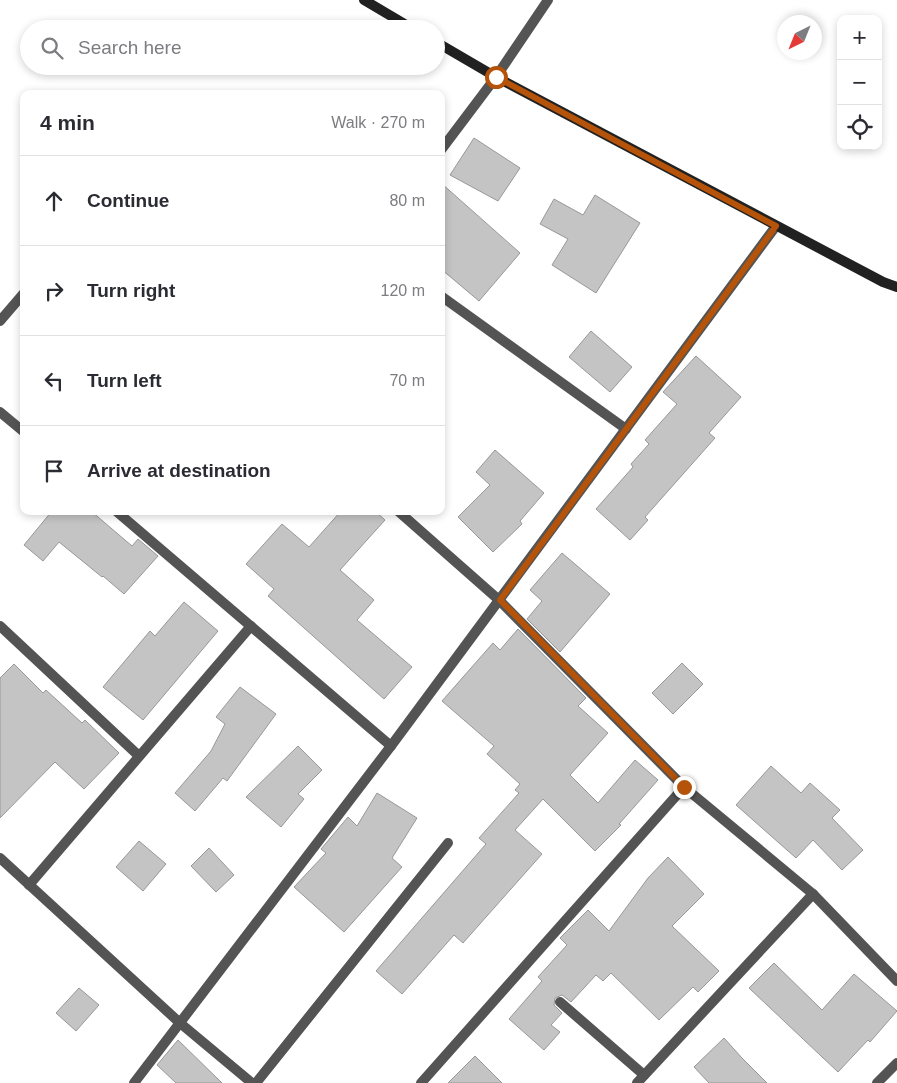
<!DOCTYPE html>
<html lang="en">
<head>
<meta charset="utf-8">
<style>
	body { margin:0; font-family:Arial,sans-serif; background:#f2f2f3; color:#2b2b33 }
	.controls { position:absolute; right:15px; top:15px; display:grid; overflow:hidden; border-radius:10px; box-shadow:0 2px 8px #0003 }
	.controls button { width:45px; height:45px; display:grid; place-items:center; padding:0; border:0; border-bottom:1px solid #e1e1e2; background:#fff; color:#2b2b33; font:25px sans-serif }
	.compass { position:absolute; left:777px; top:15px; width:45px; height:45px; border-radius:50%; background:#fff; box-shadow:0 2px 8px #0003; rotate:223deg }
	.stop { position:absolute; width:15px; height:15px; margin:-11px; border:4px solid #b45309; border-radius:50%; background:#fff }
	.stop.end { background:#b45309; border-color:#fff; box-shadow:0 1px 5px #0008 }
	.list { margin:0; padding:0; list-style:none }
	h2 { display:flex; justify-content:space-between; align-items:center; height:65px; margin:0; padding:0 20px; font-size:21px }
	h2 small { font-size:16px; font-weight:400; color:#7c7c81 }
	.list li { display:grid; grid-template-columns:32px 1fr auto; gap:15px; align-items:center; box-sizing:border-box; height:90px; padding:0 20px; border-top:1px solid #e1e1e2 }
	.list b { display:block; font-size:19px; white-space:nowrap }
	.list em { font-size:16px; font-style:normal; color:#7c7c81 }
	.icon { flex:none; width:28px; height:28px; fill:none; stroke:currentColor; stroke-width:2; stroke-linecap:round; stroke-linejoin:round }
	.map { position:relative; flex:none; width:897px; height:1083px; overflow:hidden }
	.search { position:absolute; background:#fff; box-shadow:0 2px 8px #0003; left:20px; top:20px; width:425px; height:55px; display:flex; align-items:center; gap:12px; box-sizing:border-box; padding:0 18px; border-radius:28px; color:#7c7c81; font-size:19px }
	.panel { position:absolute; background:#fff; box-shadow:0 2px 8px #0003; left:20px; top:90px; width:425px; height:425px; border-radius:10px }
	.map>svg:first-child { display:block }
	.building { fill:#c4c4c4; stroke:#989898 }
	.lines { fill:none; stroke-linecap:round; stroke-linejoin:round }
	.minor { stroke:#545454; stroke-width:10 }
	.secondary { stroke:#212121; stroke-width:10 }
	.route { stroke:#b45309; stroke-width:6 }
</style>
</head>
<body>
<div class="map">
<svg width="897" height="1083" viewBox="0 0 897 1083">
	<rect width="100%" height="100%" fill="#fff"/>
	<g class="building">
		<path d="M 474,138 L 520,168 L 498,201 L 450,175 Z"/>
		<path d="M 441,183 L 520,253 L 479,301 L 441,269 Z"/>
		<path d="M 595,195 L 640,223 L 596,293 L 552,265 L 568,239 L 540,224 L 554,199 L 583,215 Z"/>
		<path d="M 591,331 L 632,367 L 610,392 L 569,357 Z"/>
		<path d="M 696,356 L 741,397 L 709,433 L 715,438 L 645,517 L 648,520 L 630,540 L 596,509 L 633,467 L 631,464 L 649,444 L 645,440 L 677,404 L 663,392 Z"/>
		<path d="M 495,450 L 544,493 L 520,521 L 522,524 L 493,552 L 458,517 L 490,485 L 476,472 Z"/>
		<path d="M 52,511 L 91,511 L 132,546 L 138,539 L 158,556 L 124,594 L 103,576 L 102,577 L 59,542 L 43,561 L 24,545 Z"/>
		<path d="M 341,511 L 375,511 L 385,520 L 340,570 L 374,600 L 357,620 L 412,667 L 384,699 L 268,596 L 274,589 L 246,564 L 282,524 L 309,547 Z"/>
		<path d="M 562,553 L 610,594 L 560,652 L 527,619 L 542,601 L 530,590 Z"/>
		<path d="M 184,602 L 218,631 L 143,720 L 103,687 L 150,631 L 155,636 Z"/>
		<path d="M 518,629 L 586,698 L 578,706 L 608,733 L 570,775 L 598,803 L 635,760 L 658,780 L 619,824 L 621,825 L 595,851 L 543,799 L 515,830 L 542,854 L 463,943 L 454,935 L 402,994 L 376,971 L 486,844 L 479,838 L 519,793 L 515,790 L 520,784 L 487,754 L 494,746 L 442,701 L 493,643 L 500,650 Z"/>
		<path d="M 682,663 L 703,684 L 673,714 L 652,693 Z"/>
		<path d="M 14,664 L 43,693 L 46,690 L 82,723 L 85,720 L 119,753 L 84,789 L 55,762 L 0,818 L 0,678 Z"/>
		<path d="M 240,687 L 276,714 L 227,781 L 223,778 L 195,811 L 175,793 L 211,751 L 225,724 L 216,717 Z"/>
		<path d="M 298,746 L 322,770 L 298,794 L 304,799 L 281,827 L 246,797 Z"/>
		<path d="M 771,766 L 801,793 L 810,783 L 840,810 L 832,818 L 863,850 L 842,870 L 813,840 L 796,858 L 736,805 Z"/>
		<path d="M 377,793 L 417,818 L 392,858 L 402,867 L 344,932 L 294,887 L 326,853 L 321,849 L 348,817 L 357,826 Z"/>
		<path d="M 139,841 L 166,864 L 143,891 L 116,867 Z"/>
		<path d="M 209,848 L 234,875 L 216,892 L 191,866 Z"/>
		<path d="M 668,857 L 704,894 L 672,926 L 719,971 L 698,992 L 693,987 L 659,1020 L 611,973 L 603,981 L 596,975 L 571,1002 L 562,995 L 555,998 L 554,1005 L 562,1013 L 551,1025 L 560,1032 L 544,1050 L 509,1019 L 542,981 L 538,977 L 567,945 L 560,938 L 588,910 L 609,931 L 648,878 Z"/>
		<path d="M 774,963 L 822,1010 L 854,974 L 897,1011 L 870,1042 L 868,1040 L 838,1072 L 749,988 Z"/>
		<path d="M 79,988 L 99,1005 L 76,1031 L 56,1013 Z"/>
		<path d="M 724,1038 L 742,1058 L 767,1083 L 709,1083 L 694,1067 Z"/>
		<path d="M 178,1040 L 222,1083 L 176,1083 L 157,1065 Z"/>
		<path d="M 475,1056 L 502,1083 L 448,1083 Z"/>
	</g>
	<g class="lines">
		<g class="minor">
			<path d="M 441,150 L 496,77 L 548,0"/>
			<path d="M 441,296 L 626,429"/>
			<path d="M 0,321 L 24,293"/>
			<path d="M 0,412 L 24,432"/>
			<path d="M 116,511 L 391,746 L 776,226"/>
			<path d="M 398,511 L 499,600 L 684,787 L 813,894 L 897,981"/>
			<path d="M 0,626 L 139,756"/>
			<path d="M 0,858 L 180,1023 L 252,1083"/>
			<path d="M 29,885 L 251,626"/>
			<path d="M 560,1002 L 644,1075"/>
			<path d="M 134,1083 L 391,746"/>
			<path d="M 256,1083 L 448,843"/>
			<path d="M 421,1083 L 684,787"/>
			<path d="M 637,1083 L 813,894"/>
			<path d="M 877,1083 L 897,1063"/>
		</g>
		<g class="secondary">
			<path d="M 364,0 L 413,29"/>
			<path d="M 436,42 L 496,77 L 883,282 L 897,287"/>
		</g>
	</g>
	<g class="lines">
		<path class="route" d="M 496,77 L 776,226 L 500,600 L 684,787"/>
	</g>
</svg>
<div class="controls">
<button>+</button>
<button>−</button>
<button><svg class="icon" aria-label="locate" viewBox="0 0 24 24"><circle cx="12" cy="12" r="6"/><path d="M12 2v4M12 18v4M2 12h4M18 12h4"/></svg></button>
</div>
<svg class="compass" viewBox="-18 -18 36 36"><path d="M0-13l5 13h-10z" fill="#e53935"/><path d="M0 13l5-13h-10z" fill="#7c7c81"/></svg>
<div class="stop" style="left:496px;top:77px"></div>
<div class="stop end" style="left:684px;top:787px"></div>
<div class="search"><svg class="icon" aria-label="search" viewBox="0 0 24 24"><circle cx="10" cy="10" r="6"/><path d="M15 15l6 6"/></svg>Search here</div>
<section class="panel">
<h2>4 min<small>Walk · 270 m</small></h2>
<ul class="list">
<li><svg class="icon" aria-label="ahead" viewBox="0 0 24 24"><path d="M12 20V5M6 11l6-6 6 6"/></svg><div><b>Continue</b></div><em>80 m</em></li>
<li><svg class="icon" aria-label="right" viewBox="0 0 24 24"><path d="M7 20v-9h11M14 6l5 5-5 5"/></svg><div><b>Turn right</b></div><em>120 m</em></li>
<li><svg class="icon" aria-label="left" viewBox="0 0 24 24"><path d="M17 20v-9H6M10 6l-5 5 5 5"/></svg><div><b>Turn left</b></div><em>70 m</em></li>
<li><svg class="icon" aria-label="arrive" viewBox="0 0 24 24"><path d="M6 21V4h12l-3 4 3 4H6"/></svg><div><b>Arrive at destination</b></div></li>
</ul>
</section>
</div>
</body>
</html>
